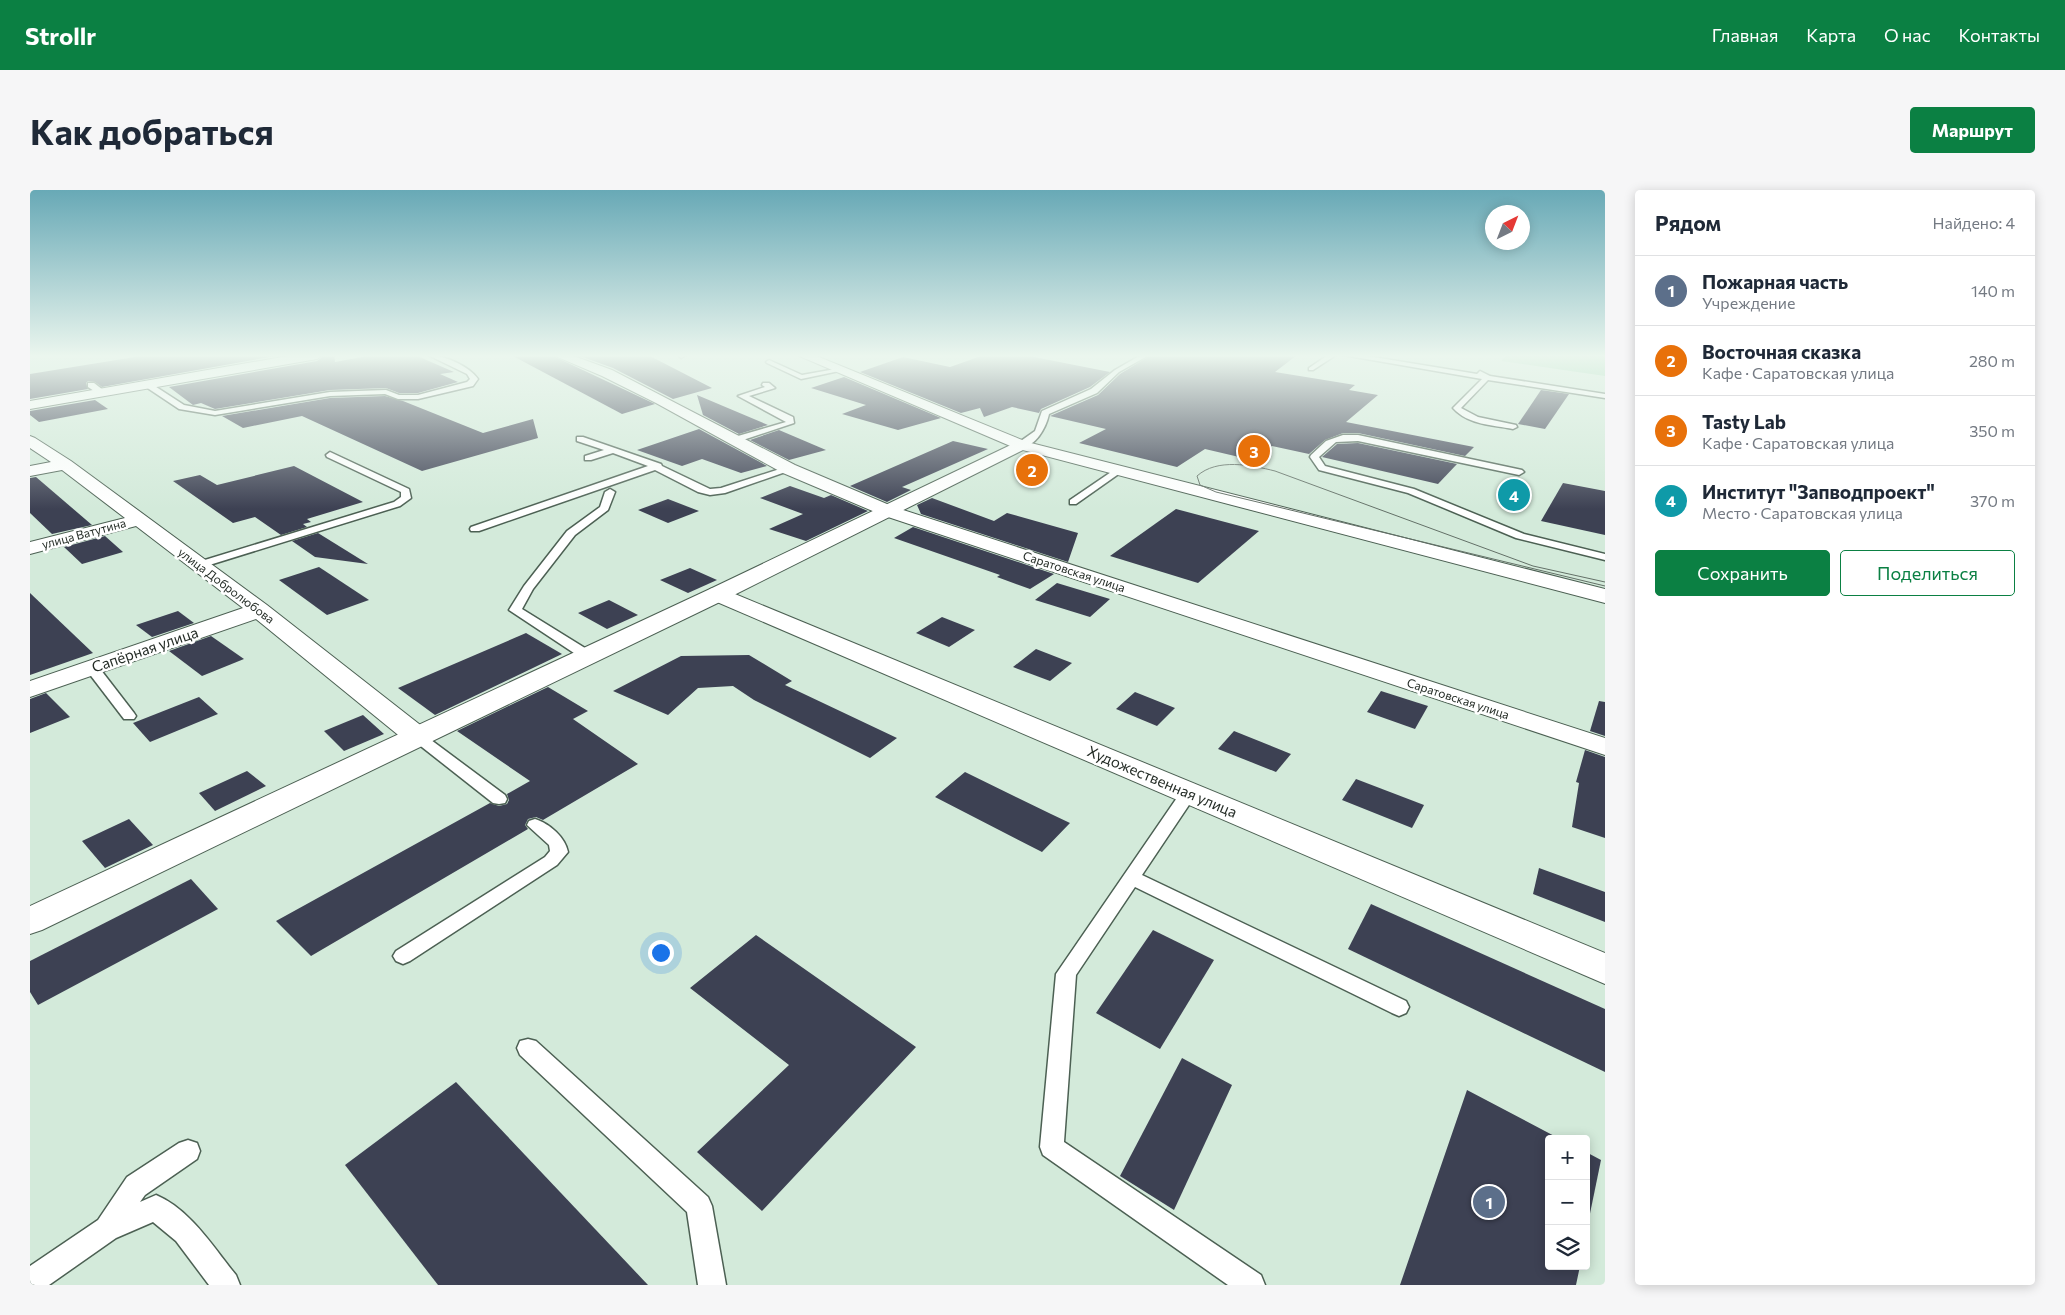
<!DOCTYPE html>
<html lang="ru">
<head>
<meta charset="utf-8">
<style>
	body { margin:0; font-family:Commissioner,sans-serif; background:#f6f6f7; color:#1f2937 }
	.controls { position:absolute; right:15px; bottom:15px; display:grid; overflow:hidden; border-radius:5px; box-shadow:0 2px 12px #0003 }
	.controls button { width:45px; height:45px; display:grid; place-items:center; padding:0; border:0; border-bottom:1px solid #e0e1e3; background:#fff; color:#1f2937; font:25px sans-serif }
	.compass { position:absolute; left:1455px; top:15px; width:45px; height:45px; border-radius:50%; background:#fff; box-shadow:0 2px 12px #0003; rotate:42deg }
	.you { position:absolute; left:630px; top:762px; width:18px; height:18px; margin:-12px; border:4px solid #fff; border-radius:50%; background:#1a73e8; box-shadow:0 0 0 8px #1a73e833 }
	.badge { display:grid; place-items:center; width:32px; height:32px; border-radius:50%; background:#0b8043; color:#fff; font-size:16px; font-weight:700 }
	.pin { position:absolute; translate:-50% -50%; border:2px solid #fff; box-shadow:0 1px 5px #0006 }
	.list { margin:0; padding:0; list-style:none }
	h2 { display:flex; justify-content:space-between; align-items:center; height:65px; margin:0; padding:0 20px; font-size:21px }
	h2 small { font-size:16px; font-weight:400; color:#747a83 }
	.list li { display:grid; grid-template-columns:32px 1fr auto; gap:15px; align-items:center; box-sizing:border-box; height:70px; padding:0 20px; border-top:1px solid #e0e1e3 }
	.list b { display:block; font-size:19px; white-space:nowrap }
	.list p { margin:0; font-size:16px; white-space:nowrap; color:#747a83 }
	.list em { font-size:16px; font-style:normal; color:#747a83 }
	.actions { display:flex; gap:10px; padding:15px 20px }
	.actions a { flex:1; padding:11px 0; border:1px solid #0b8043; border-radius:5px; text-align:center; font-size:18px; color:#0b8043 }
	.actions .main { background:#0b8043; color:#fff }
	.icon { flex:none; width:28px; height:28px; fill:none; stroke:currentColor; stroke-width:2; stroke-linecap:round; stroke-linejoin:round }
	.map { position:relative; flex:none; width:1575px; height:1095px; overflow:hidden; border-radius:5px }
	header { display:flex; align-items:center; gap:30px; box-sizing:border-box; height:70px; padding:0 25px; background:#0b8043; color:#fff }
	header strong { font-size:24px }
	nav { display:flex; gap:28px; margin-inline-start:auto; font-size:18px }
	.intro { display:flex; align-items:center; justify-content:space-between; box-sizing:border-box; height:120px; padding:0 30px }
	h1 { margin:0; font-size:35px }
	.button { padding:12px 22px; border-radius:5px; background:#0b8043; color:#fff; font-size:18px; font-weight:700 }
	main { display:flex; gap:30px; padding:0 30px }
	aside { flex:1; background:#fff; border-radius:5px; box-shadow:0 2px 12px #0003 }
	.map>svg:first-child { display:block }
	.green { fill:#8ad0a4 }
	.building { fill:#3d4153 }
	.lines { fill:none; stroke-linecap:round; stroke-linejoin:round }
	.service-casing { stroke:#4c6053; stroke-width:3 }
	.minor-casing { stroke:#4c6053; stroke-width:2 }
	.tertiary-casing { stroke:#4c6053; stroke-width:2 }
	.secondary-casing { stroke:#4c6053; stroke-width:2 }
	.service { fill:#fff; fill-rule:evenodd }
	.minor { fill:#fff; fill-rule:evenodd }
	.tertiary { fill:#fff; fill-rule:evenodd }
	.secondary { fill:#fff; fill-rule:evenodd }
	.tram { stroke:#637067; stroke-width:1 }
	.labels { text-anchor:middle; stroke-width:5; stroke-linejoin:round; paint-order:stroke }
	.far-street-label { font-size:12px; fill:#242c26; stroke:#fff }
	.street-label { font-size:15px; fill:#242c26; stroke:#fff }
</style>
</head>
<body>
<header>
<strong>Strollr</strong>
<nav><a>Главная</a><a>Карта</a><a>О нас</a><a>Контакты</a></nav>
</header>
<div class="intro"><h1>Как добраться</h1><a class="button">Маршрут</a></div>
<main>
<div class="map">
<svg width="1575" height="1095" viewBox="0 0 1575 1095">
	<rect width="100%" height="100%" fill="#d3eada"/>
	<path class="green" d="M 1477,165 L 1575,165 L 1575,186 L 1471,171 Z"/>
	<g class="building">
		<path d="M 117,165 L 251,165 L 72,197 L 65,192 L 58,191 L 56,193 L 58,199 L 0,209 L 0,184 Z"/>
		<path d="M 295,165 L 304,165 L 305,172 L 343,165 L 385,165 L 424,182 L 410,184 L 428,192 L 388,203 L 369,203 L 356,198 L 300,200 L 185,219 L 171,213 L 163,215 L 139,197 L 287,171 Z"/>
		<path d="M 481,165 L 521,165 L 625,214 L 592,224 Z"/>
		<path d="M 547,165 L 618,165 L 682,198 L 643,209 L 583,178 Z"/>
		<path d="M 954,165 L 994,165 L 1080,182 L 1060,197 L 1011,219 L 1009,223 L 982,217 L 954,227 L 950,218 L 931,223 L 830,182 L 873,167 L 920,177 Z"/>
		<path d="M 1121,165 L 1267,165 L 1245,182 L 1325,195 L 1319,200 L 1348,205 L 1316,232 L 1444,257 L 1435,266 L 1328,243 L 1313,243 L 1295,250 L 1279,264 L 1242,256 L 1222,270 L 1175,259 L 1147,277 L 1049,253 L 1076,239 L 1020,226 L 1068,205 L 1090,184 Z"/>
		<path d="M 814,187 L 911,228 L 868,240 L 812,224 L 836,215 L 781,198 Z"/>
		<path d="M 1511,200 L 1539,204 L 1515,239 L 1488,234 Z"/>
		<path d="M 667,205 L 738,235 L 709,244 L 673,225 Z"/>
		<path d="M 355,206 L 373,211 L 453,243 L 503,229 L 508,248 L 392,281 L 272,226 L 213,238 L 192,226 L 300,208 Z"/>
		<path d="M 65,210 L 78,219 L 9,232 L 0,225 L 0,221 Z"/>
		<path d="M 669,239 L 737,276 L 711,283 L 672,269 L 652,276 L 607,260 Z"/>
		<path d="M 749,240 L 796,260 L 759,270 L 720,250 Z"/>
		<path d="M 923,251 L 958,259 L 872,297 L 881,300 L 857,312 L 820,296 Z"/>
		<path d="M 1328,253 L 1427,274 L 1408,294 L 1292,267 L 1307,254 Z"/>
		<path d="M 264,276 L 333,312 L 277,329 L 281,332 L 273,334 L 277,337 L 251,345 L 225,327 L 203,333 L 143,291 L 170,285 L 187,295 Z"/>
		<path d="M 6,287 L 62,335 L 22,344 L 0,323 L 0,288 Z"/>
		<path d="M 1533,293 L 1575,301 L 1575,345 L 1511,331 Z"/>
		<path d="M 760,296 L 794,308 L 801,305 L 838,321 L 776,351 L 739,339 L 773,324 L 730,308 Z"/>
		<path d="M 902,308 L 964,331 L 977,323 L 1048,343 L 1038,372 L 891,324 L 887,315 Z"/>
		<path d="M 638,309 L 669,321 L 638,333 L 608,320 Z"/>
		<path d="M 1146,319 L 1229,341 L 1168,393 L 1080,366 Z"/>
		<path d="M 883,337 L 1024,384 L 1000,399 L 967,387 L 970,385 L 864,348 Z"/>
		<path d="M 288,343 L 338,374 L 285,367 L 262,351 Z"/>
		<path d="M 75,346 L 93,362 L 52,374 L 34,357 Z"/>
		<path d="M 289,377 L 339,410 L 297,425 L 249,390 Z"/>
		<path d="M 660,378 L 687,390 L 658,403 L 630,390 Z"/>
		<path d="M 1027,393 L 1080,409 L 1060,427 L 1005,410 Z"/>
		<path d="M 0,403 L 63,463 L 0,485 Z"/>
		<path d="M 579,410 L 608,425 L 577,439 L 548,423 Z"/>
		<path d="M 148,421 L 164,433 L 122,447 L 106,435 Z"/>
		<path d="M 912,427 L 945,440 L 919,457 L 886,443 Z"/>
		<path d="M 496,443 L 532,464 L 405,525 L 368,498 Z"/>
		<path d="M 181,446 L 214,469 L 172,486 L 139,461 Z"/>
		<path d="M 1006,459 L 1042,473 L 1020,491 L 983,477 Z"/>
		<path d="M 719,465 L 762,491 L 755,495 L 867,548 L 840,568 L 724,510 L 703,496 L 668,498 L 638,525 L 583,501 L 651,466 Z"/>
		<path d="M 518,497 L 558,521 L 543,529 L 608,574 L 513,630 L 506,627 L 498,629 L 495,635 L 498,639 L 281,766 L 246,731 L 460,613 L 469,616 L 477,614 L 479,610 L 477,604 L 500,591 L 427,541 Z"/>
		<path d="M 1351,501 L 1398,516 L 1385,539 L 1337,522 Z"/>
		<path d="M 1105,502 L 1145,518 L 1127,536 L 1086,519 Z"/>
		<path d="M 16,503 L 40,527 L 0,543 L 0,509 Z"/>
		<path d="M 169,507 L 188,524 L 120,552 L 103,533 Z"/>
		<path d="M 1569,511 L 1575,512 L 1575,546 L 1560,541 Z"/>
		<path d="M 333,525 L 354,544 L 314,561 L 294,541 Z"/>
		<path d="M 1204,541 L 1261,564 L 1246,582 L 1188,559 Z"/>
		<path d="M 1555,560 L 1575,567 L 1575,648 L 1542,637 L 1549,593 L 1546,592 Z"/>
		<path d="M 217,581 L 236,596 L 185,621 L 169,603 Z"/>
		<path d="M 935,582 L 1021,624 L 1040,633 L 1012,662 L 905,607 Z"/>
		<path d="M 1326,589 L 1394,615 L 1382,638 L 1312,610 Z"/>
		<path d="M 99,629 L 123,655 L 75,678 L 52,651 Z"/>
		<path d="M 1509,678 L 1575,702 L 1575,732 L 1503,704 Z"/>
		<path d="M 161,689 L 188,719 L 8,815 L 0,802 L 0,771 Z"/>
		<path d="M 1341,714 L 1575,819 L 1575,882 L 1318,759 Z"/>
		<path d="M 1123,740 L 1184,770 L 1130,859 L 1066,823 Z"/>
		<path d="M 726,745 L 886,857 L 732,1021 L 667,962 L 759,875 L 660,798 Z"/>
		<path d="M 1152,868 L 1202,895 L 1144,1020 L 1090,986 Z"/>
		<path d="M 426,892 L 618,1095 L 408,1095 L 315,975 Z"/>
		<path d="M 1437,900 L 1530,949 L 1519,949 L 1519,1076 L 1550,1076 L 1546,1095 L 1370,1095 Z"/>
		<path d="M 1556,962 L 1571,970 L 1556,1043 Z"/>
	</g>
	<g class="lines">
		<g class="service-casing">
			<g id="service">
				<path d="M 398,165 C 414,165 439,176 448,189 L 443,196 L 388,209 L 368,209 L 355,204 L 300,206 L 185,225 L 149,219 L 113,195 L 120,193 L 154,215 L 185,221 L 300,202 L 356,200 L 369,205 L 388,205 L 437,192 L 440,189 L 437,184 Z"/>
				<path d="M 648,165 L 656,165 L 651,168 Z"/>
				<path d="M 1111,165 L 1119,165 L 1089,182 L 1067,203 L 1019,224 C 1016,238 1005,259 988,257 L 988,253 L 1005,241 L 1012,221 L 1061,199 L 1085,180 Z"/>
				<path d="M 1298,165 L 1306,165 L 1283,180 L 1279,180 L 1279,178 Z"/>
				<path d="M 1313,165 L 1331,165 L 1447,184 L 1450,181 L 1460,186 L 1575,204 L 1575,208 L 1458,190 L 1431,218 L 1448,227 L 1486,235 L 1487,237 L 1483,239 C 1463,235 1438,235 1423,218 L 1452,189 Z"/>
				<path d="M 739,170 L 772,185 L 811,178 L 814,180 L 771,189 L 737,173 L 736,172 Z"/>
				<path d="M 58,193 L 64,193 L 77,203 L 70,205 L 58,197 Z"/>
				<path d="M 733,193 L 739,193 L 745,198 L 719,206 L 763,227 L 764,233 L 707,252 L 701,252 L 701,248 L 756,232 L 708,206 L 735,197 L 732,195 Z"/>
				<path d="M 1313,245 L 1328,245 L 1492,280 L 1494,282 L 1489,285 L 1328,251 L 1306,252 L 1289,267 L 1295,276 L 1384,299 L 1494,344 L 1575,364 L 1575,370 L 1486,348 L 1378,303 L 1289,280 L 1280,267 L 1281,265 L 1296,251 Z"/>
				<path d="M 547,247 L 553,247 L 631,274 L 632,276 L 680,299 L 691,298 L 759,276 L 764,279 L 695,303 L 680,305 L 668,302 L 625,280 L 449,341 L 441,341 L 440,339 L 441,337 L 618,276 L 583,263 L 561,270 L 555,270 L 555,266 L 574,260 L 547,251 Z"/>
				<path d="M 300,262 L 379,299 L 381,308 L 370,316 L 173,377 L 165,377 L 163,375 L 165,373 L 364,312 L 371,307 L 371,302 L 297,267 L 296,265 Z"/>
				<path d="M 1087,278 L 1090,279 L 1090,283 L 1046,314 L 1040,314 L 1040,310 Z"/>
				<path d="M 580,299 L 585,302 L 578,320 L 545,345 L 503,399 L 492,419 L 563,463 L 565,466 L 563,469 L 553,469 L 479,420 L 494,396 L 537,341 L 570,317 L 575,302 Z"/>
				<path d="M 62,474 L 67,475 L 104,523 L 106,526 L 104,529 L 94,529 L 55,478 Z"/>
				<path d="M 388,543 L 393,544 L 475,605 L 477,609 L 475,613 L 469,614 L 463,613 L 383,550 L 381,547 L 383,544 Z"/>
				<path d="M 1159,598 L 1165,599 L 1167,603 L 1112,685 L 1376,811 L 1379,817 L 1376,823 L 1369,826 L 1362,823 L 1105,697 L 1046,785 L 1034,952 L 1231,1085 L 1235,1095 L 1198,1095 L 1013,965 L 1010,957 L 1026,784 L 1153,599 Z"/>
				<path d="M 505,629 C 520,634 535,647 538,662 L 527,675 L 380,771 L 373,774 L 366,771 L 363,766 L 366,761 L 515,667 L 520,661 L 519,655 L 497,635 L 499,631 Z"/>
				<path d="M 498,849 L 506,851 L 678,1007 L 682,1016 L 696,1095 L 668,1095 L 657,1022 L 490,865 L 487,858 L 490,851 Z"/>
				<path d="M 158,950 L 167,953 L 170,961 L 167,969 L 115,1005 L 110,1012 L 126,1005 C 161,1020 183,1057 206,1085 L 210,1095 L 179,1095 L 146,1051 L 123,1032 L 86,1048 L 19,1095 L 0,1095 L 0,1076 L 68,1030 L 97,987 L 149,953 Z"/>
			</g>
		</g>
		<g class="minor-casing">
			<g id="minor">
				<path d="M 523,165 L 541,165 L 582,180 L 765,275 L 864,317 L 1575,548 L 1575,565 L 852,325 L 753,283 L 626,213 L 572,186 Z"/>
				<path d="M 0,246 L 5,248 L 41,271 L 237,415 L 398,541 L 402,547 L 398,553 L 388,555 L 378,553 L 226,429 L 0,507 L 0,491 L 213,418 L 106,336 L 0,364 L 0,352 L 95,328 L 32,280 L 0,286 L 0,276 L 21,272 L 0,258 Z"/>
				<path d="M 688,397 L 1575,763 L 1575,794 L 680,409 L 677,404 L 680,399 Z"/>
			</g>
		</g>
		<g class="tertiary-casing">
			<path id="tertiary" d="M 991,250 L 997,252 L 999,255 L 997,258 L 696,409 L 12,740 L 0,744 L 0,716 L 680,399 Z"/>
		</g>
		<g class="secondary-casing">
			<g id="secondary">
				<path d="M 264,165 L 293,165 L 287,169 L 0,219 L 0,211 Z"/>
				<path d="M 767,165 L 784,165 L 997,252 L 1575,399 L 1575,413 L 985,258 Z"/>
			</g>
		</g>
		<use href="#service" class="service"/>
		<use href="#minor" class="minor"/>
		<use href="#tertiary" class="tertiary"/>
		<use href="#secondary" class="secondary"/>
		<path class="tram" d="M 1575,392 L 1503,376 L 1245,281 C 1221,275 1187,268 1167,286 L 1170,295 L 1186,302 L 1575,396"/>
	</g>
	<linearGradient id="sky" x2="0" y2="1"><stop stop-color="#68a9b6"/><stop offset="0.52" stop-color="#ebf6ee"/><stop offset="1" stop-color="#ebf6ee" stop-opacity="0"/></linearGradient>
	<rect width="1575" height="319" fill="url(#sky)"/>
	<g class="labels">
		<g class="far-street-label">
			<text transform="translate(54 344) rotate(-15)" y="4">улица Ватутина</text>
			<text transform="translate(1044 382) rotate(18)" y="4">Саратовская улица</text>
			<text transform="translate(196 396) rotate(37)" y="4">улица Добролюбова</text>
			<text transform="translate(1428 509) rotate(18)" y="4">Саратовская улица</text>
		</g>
		<g class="street-label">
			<text transform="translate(115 460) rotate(-19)" y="5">Сапёрная улица</text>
			<text transform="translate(1132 592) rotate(23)" y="5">Художественная улица</text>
		</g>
	</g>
</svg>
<div class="controls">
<button>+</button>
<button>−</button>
<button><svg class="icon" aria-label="layers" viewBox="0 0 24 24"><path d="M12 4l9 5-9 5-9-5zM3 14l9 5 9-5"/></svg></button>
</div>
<svg class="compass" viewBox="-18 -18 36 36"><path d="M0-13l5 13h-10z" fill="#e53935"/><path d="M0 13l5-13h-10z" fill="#747a83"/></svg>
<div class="you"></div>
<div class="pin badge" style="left:1459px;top:1012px;background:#5c6f8a">1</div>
<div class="pin badge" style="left:1002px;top:280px;background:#e8710a">2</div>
<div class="pin badge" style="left:1224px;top:261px;background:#e8710a">3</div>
<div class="pin badge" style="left:1484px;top:305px;background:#0f9aa8">4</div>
</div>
<aside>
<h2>Рядом<small>Найдено: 4</small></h2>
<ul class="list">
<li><span class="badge" style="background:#5c6f8a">1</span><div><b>Пожарная часть</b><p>Учреждение</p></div><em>140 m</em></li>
<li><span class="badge" style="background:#e8710a">2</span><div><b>Восточная сказка</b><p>Кафе · Саратовская улица</p></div><em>280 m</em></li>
<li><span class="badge" style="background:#e8710a">3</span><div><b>Tasty Lab</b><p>Кафе · Саратовская улица</p></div><em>350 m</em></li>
<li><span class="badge" style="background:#0f9aa8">4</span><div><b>Институт &quot;Запводпроект&quot;</b><p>Место · Саратовская улица</p></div><em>370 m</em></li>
</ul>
<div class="actions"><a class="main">Сохранить</a><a>Поделиться</a></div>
</aside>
</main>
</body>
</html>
